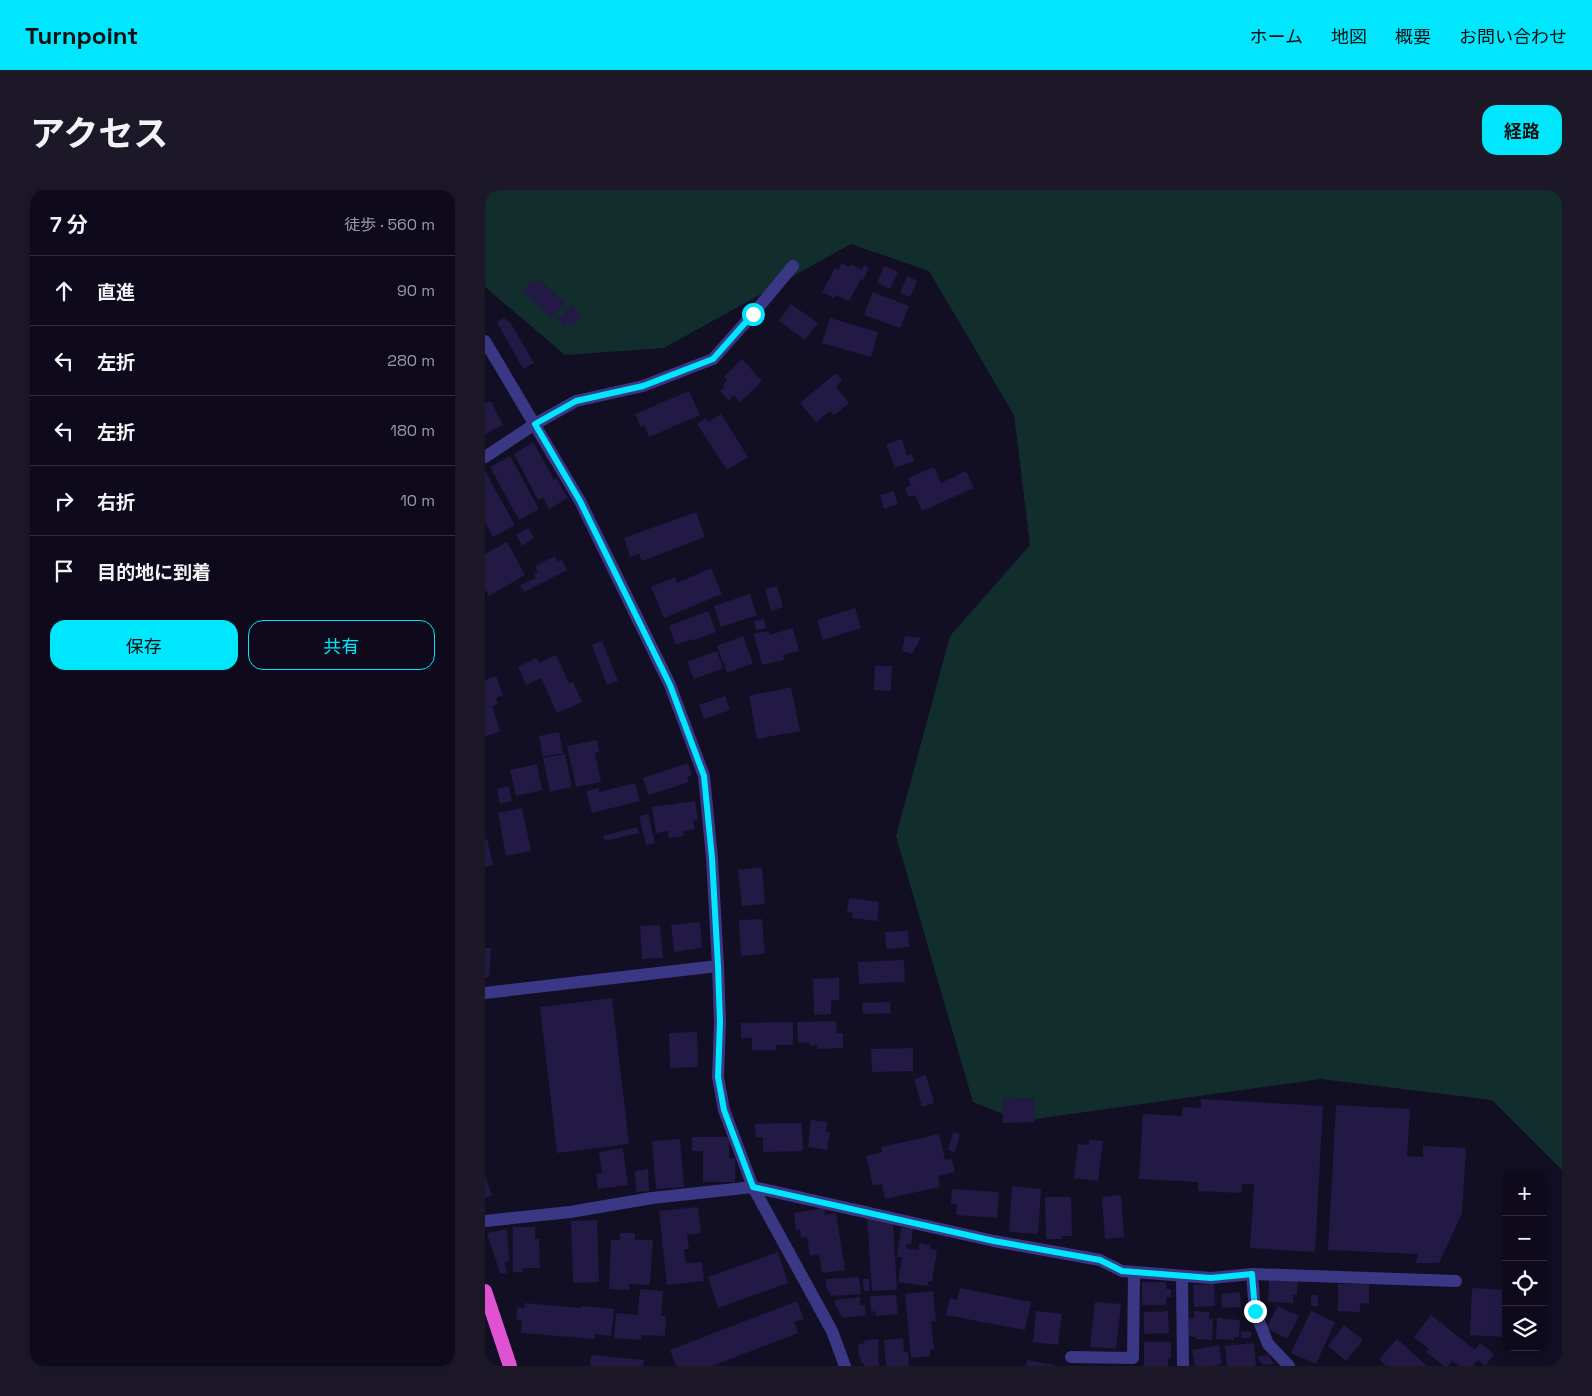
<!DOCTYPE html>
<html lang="ja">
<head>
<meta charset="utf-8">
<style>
	body { margin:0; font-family:"Space Grotesk","Noto Sans JP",sans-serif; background:#1c1828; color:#f1f3f6 }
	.controls { position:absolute; right:15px; bottom:15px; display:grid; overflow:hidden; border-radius:10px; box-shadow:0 2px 8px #0003 }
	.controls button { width:45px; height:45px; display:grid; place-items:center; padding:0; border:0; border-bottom:1px solid #2e2b3a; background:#0e0a1b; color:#f1f3f6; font:25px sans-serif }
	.stop { position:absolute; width:15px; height:15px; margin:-11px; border:4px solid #00e6fc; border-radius:50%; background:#fff }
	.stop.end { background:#00e6fc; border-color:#fff; box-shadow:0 1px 5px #0008 }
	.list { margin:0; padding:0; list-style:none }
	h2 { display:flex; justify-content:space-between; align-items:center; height:65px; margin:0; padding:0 20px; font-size:21px }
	h2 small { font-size:16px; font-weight:400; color:#9b9aa3 }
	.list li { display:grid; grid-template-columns:32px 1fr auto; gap:15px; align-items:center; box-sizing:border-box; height:70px; padding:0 20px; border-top:1px solid #2e2b3a }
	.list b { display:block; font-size:19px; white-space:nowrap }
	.list em { font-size:16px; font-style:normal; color:#9b9aa3 }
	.actions { display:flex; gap:10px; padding:15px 20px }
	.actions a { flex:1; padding:11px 0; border:1px solid #00e6fc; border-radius:15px; text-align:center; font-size:18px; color:#00e6fc }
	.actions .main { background:#00e6fc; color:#111 }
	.icon { flex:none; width:28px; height:28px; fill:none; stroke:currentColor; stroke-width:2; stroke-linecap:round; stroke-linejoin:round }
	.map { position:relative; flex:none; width:1077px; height:1176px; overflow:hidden; border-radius:15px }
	header { display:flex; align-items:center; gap:30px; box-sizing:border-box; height:70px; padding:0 25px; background:#00e6fc; color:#111 }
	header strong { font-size:24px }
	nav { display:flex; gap:28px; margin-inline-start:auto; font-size:18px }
	.intro { display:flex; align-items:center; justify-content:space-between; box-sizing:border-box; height:120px; padding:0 30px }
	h1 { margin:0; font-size:35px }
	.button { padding:12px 22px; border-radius:15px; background:#00e6fc; color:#111; font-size:18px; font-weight:700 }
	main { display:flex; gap:30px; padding:0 30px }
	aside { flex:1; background:#0e0a1b; border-radius:15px; box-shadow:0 2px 8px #0003 }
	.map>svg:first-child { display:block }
	.green { fill:#112e2d }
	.building { fill:#221a45 }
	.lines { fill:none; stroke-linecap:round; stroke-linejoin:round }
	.minor { stroke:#3a3884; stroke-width:12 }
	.trunk { stroke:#df52d2; stroke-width:14 }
	.route { stroke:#00e6fc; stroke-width:6 }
</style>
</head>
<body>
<header>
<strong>Turnpoint</strong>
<nav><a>ホーム</a><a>地図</a><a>概要</a><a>お問い合わせ</a></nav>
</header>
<div class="intro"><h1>アクセス</h1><a class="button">経路</a></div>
<main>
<aside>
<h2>7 分<small>徒歩 · 560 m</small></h2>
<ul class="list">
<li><svg class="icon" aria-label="ahead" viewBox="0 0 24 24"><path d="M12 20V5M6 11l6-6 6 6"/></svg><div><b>直進</b></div><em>90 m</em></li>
<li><svg class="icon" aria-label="left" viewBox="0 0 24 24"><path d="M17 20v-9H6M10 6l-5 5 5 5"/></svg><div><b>左折</b></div><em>280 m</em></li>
<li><svg class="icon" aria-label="left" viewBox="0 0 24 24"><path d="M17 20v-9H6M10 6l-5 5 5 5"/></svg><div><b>左折</b></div><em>180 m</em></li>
<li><svg class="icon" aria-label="right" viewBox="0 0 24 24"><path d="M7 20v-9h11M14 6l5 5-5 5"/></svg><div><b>右折</b></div><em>10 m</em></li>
<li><svg class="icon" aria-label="arrive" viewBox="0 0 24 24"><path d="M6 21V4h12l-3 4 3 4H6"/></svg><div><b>目的地に到着</b></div></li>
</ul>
<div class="actions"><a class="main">保存</a><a>共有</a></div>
</aside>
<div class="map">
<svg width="1077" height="1176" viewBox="0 0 1077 1176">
	<rect width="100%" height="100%" fill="#120e24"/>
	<path class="green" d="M 0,0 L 1077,0 L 1077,980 L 1007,910 L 836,889 L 536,931 L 488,912 L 411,646 L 465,446 L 545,355 L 529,225 L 444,81 L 366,54 L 179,158 L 80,165 L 0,97 Z"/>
	<g class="building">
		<path d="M 357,73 L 364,77 L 365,74 L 377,80 L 379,75 L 384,78 L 378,90 L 376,89 L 364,111 L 351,105 L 349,108 L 337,102 L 350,78 L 353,80 Z"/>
		<path d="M 399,76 L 413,82 L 405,99 L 392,93 Z"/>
		<path d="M 422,86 L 432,91 L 425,107 L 415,103 Z"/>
		<path d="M 54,89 L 80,113 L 66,128 L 38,101 L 46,91 L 49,94 Z"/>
		<path d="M 388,102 L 424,116 L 415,138 L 379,125 Z"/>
		<path d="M 306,114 L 333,133 L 320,150 L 294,131 Z"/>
		<path d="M 87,115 L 97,125 L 86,136 L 82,133 L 79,137 L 72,130 Z"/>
		<path d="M 19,128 L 25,132 L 49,173 L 38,179 L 12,132 Z"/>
		<path d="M 345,128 L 393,142 L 386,167 L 337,153 Z"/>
		<path d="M 257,169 L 277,191 L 255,212 L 249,205 L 244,211 L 235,201 L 240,197 L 238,195 L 242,190 L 239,187 Z"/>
		<path d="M 351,183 L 357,191 L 351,197 L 364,213 L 349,225 L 345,221 L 331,232 L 315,213 Z"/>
		<path d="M 204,201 L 215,225 L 164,247 L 159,235 L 156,237 L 150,224 Z"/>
		<path d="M 6,211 L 18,235 L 0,244 L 0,213 Z"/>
		<path d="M 236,224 L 263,267 L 242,280 L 212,234 L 221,228 L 223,232 Z"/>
		<path d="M 417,249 L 422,266 L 427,264 L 429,271 L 410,278 L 401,254 Z"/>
		<path d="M 48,252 L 69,290 L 71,288 L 83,308 L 64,319 L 58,307 L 53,310 L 29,264 Z"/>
		<path d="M 25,266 L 54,319 L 34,330 L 5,277 Z"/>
		<path d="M 449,277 L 456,293 L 481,281 L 489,298 L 437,321 L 430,305 L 424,307 L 420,298 L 426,295 L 423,288 Z"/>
		<path d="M 0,281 L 30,335 L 8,347 L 0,332 Z"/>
		<path d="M 409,301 L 413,314 L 399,319 L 395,305 Z"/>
		<path d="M 211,322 L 220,347 L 157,371 L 154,364 L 145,367 L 139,348 Z"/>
		<path d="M 43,338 L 49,348 L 37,356 L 31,345 Z"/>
		<path d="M 22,352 L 40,385 L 4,406 L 0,399 L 0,364 Z"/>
		<path d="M 70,366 L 73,372 L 77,370 L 82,380 L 39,402 L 35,395 L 51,388 L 49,384 L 53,382 L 50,376 Z"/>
		<path d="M 226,378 L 237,404 L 179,428 L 166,397 L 190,387 L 192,393 Z"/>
		<path d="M 292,396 L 298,417 L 286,421 L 280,399 Z"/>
		<path d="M 265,404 L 272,425 L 236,437 L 229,416 Z"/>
		<path d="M 370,418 L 376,438 L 338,450 L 332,430 Z"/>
		<path d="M 223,421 L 231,442 L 207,451 L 206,449 L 191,455 L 184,436 Z"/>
		<path d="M 279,429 L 281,438 L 271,440 L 269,431 Z"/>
		<path d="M 308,438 L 314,461 L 298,465 L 299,470 L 277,475 L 269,444 L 284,441 L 284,445 Z"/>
		<path d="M 258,446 L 268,473 L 242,483 L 232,456 Z"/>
		<path d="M 420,446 L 436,448 L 427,464 L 417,461 Z"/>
		<path d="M 117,451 L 133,491 L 122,495 L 107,455 Z"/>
		<path d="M 232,461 L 238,478 L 209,489 L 202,472 Z"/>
		<path d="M 71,465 L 84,493 L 88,492 L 97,512 L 72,523 L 56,488 L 41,495 L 33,477 L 51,468 L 54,473 Z"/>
		<path d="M 390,476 L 407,476 L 406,501 L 389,500 Z"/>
		<path d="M 11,486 L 18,505 L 11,508 L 13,514 L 7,516 L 15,541 L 0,547 L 0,490 Z"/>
		<path d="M 306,497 L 315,541 L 272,549 L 264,506 Z"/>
		<path d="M 240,506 L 245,520 L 219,529 L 214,515 Z"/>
		<path d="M 74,542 L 78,563 L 58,567 L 54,546 Z"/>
		<path d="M 112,550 L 114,562 L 110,563 L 116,592 L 91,597 L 82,556 Z"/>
		<path d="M 80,564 L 87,597 L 65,602 L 58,568 Z"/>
		<path d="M 203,573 L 207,585 L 202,587 L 204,592 L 164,605 L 158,588 Z"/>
		<path d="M 52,574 L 57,600 L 31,606 L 25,580 Z"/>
		<path d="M 150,593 L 155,611 L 107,623 L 101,601 L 114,598 L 114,602 Z"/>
		<path d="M 24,596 L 27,611 L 15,614 L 12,599 Z"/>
		<path d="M 210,611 L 213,630 L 208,631 L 210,639 L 198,641 L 199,646 L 184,648 L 183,641 L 171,643 L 167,617 Z"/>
		<path d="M 37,618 L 46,661 L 21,666 L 13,623 Z"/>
		<path d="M 163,624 L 170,653 L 161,655 L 154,626 Z"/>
		<path d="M 152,637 L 154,643 L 120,651 L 118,646 Z"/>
		<path d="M 0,649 L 2,649 L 8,675 L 0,677 Z"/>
		<path d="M 277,677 L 280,714 L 257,716 L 253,680 Z"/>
		<path d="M 364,708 L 394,712 L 392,731 L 367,728 L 368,723 L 362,722 Z"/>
		<path d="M 277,729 L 280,764 L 256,766 L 254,730 Z"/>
		<path d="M 215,732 L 217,758 L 189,762 L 186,735 Z"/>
		<path d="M 175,735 L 178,768 L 157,769 L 155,736 Z"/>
		<path d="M 423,741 L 424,757 L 401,759 L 400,742 Z"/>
		<path d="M 0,758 L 6,758 L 4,787 L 0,787 Z"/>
		<path d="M 419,770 L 420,792 L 374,794 L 373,772 Z"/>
		<path d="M 354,788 L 354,810 L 346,810 L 346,824 L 329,825 L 328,789 Z"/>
		<path d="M 127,808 L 144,954 L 72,963 L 55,817 Z"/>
		<path d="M 405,812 L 406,823 L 378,824 L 377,813 Z"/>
		<path d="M 351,831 L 352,843 L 358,843 L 358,858 L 333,859 L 332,855 L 325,856 L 325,852 L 313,853 L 312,832 Z"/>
		<path d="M 308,832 L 308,855 L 291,855 L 291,860 L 267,860 L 267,848 L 256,848 L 256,833 Z"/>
		<path d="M 212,842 L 213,877 L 185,878 L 184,843 Z"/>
		<path d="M 428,858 L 428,881 L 387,882 L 386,859 Z"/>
		<path d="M 441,885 L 449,913 L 437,917 L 429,889 Z"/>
		<path d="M 549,908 L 550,932 L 518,933 L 517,909 Z"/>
		<path d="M 716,909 L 838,916 L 830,1062 L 765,1058 L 769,994 L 757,994 L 756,1003 L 713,1001 L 713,992 L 654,989 L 658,924 L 697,926 L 697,917 L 716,918 Z"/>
		<path d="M 851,915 L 925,919 L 922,966 L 938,967 L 938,956 L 981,958 L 977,1023 L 954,1073 L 931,1073 L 933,1064 L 843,1060 Z"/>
		<path d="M 326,930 L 342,932 L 341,942 L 345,943 L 342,960 L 323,957 Z"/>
		<path d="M 317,933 L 318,961 L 278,962 L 278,947 L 271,947 L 270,934 Z"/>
		<path d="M 468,942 L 475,944 L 470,962 L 463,960 Z"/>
		<path d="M 454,944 L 460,970 L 467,969 L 470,982 L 453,986 L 455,997 L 400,1009 L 397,994 L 388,996 L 381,966 L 397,962 L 396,957 Z"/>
		<path d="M 207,947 L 244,947 L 244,968 L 250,968 L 250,992 L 218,992 L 218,961 L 207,961 Z"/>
		<path d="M 195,949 L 199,997 L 171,999 L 167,951 Z"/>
		<path d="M 604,950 L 618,951 L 613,991 L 589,988 L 593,954 L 604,955 Z"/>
		<path d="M 138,958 L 143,995 L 113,999 L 111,984 L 117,983 L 114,962 Z"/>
		<path d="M 163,979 L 164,1001 L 151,1002 L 150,981 Z"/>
		<path d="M 0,986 L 7,1005 L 0,1008 Z"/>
		<path d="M 527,996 L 556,999 L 553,1044 L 524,1042 Z"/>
		<path d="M 467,999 L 514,1002 L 512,1028 L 471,1025 L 472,1014 L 466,1014 Z"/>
		<path d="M 636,1005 L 639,1047 L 620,1049 L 617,1007 Z"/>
		<path d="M 560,1007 L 586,1007 L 587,1046 L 577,1046 L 577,1049 L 561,1049 Z"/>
		<path d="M 213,1017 L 216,1043 L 202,1045 L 204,1059 L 199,1059 L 201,1073 L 217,1072 L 219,1091 L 182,1095 L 174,1021 Z"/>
		<path d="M 339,1018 L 340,1025 L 351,1023 L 360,1080 L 337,1083 L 334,1064 L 325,1066 L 322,1047 L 316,1048 L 315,1039 L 311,1040 L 309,1023 Z"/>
		<path d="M 382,1029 L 408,1034 L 412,1100 L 387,1101 Z"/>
		<path d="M 112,1030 L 114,1092 L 88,1093 L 86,1031 Z"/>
		<path d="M 28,1037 L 50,1037 L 50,1049 L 54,1049 L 55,1078 L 37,1078 L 38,1082 L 28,1082 Z"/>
		<path d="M 416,1037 L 428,1039 L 426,1055 L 422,1054 L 421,1058 L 434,1060 L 434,1053 L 446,1055 L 445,1059 L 452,1060 L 447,1091 L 443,1091 L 443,1096 L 413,1092 L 417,1067 L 412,1067 Z"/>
		<path d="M 22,1039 L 24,1071 L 19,1073 L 22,1083 L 15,1083 L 2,1043 Z"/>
		<path d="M 135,1043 L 150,1043 L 150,1050 L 168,1050 L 165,1095 L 144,1094 L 144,1100 L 124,1099 L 126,1050 L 135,1050 Z"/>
		<path d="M 293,1062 L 303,1093 L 233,1118 L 223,1087 Z"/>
		<path d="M 374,1087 L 376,1104 L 346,1106 L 341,1097 L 341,1089 Z"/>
		<path d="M 378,1089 L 384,1089 L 385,1101 L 379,1101 Z"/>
		<path d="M 784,1090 L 813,1090 L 812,1105 L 808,1105 L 808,1113 L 783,1112 Z"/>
		<path d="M 657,1092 L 681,1092 L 681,1099 L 686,1099 L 686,1107 L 681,1107 L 681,1115 L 657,1115 Z"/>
		<path d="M 729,1094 L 730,1116 L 709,1117 L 708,1095 Z"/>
		<path d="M 853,1094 L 884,1094 L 884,1114 L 875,1113 L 875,1122 L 853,1121 Z"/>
		<path d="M 475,1098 L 546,1112 L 540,1140 L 461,1125 L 465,1108 L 472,1110 Z"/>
		<path d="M 987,1098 L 1021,1100 L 1021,1147 L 985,1145 Z"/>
		<path d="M 155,1099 L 178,1101 L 176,1126 L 181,1126 L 180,1146 L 157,1145 L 156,1150 L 129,1148 L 131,1123 L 153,1125 Z"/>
		<path d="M 448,1101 L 451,1131 L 446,1132 L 449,1159 L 445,1159 L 445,1166 L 426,1168 L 420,1104 Z"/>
		<path d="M 755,1102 L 756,1117 L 737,1118 L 736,1104 Z"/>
		<path d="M 411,1105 L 413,1124 L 391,1126 L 390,1121 L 386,1122 L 385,1106 Z"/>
		<rect x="826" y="1105" width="7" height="11"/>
		<path d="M 375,1107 L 375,1116 L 380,1115 L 381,1125 L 358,1128 L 350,1115 L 350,1110 Z"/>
		<path d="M 312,1111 L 319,1129 L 309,1132 L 313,1143 L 227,1176 L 191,1176 L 185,1160 Z"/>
		<path d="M 610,1112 L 636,1114 L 631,1159 L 605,1157 Z"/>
		<path d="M 40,1113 L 96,1118 L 97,1116 L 129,1119 L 126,1146 L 110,1144 L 110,1149 L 36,1143 L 37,1131 L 31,1130 L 32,1117 L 39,1118 Z"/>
		<path d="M 793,1116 L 814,1126 L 802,1149 L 781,1138 Z"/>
		<path d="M 551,1121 L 577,1124 L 573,1155 L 548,1152 Z"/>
		<path d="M 683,1121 L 684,1143 L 659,1144 L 659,1122 Z"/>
		<path d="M 709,1121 L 724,1122 L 724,1129 L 728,1129 L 727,1150 L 711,1149 L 711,1147 L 704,1146 L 704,1128 L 709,1128 Z"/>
		<path d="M 826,1121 L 850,1132 L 831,1174 L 806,1163 Z"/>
		<path d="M 946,1125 L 990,1160 L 995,1153 L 1009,1164 L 1000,1176 L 993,1170 L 988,1176 L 974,1176 L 967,1171 L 963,1176 L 959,1176 L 941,1162 L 944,1159 L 929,1147 Z"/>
		<path d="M 732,1128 L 755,1130 L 754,1147 L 749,1147 L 749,1150 L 731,1149 Z"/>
		<path d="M 859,1135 L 878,1150 L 861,1171 L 843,1156 Z"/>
		<path d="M 756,1141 L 766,1142 L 766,1148 L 756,1148 Z"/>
		<path d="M 418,1148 L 419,1162 L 423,1162 L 424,1176 L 401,1176 L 399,1150 Z"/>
		<path d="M 393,1149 L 394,1176 L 379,1176 L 379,1173 L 376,1173 L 376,1167 L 374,1167 L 373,1154 L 380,1153 L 379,1150 Z"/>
		<path d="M 912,1149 L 942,1176 L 901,1176 L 894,1169 Z"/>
		<path d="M 659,1152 L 686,1152 L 686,1168 L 683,1168 L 683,1176 L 659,1176 Z"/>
		<path d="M 769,1153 L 771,1176 L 742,1176 L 740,1156 Z"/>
		<path d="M 734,1155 L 737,1174 L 728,1176 L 710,1176 L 707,1160 Z"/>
		<path d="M 106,1165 L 159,1170 L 158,1176 L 105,1176 Z"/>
		<path d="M 783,1165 L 789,1174 L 778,1175 L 772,1167 Z"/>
		<path d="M 542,1170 L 569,1175 L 569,1176 L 541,1176 Z"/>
	</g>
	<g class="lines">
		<g class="minor">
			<path d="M 0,151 L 95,311 L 185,495 L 219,586 L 227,668 L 233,776 L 235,832 L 233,887 L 239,920 L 268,997 L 347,1141 L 360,1176"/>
			<path d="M 0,267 L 50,234 L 91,211 L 158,196 L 228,169 L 268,124 L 308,76"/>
			<path d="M 0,803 L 233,776"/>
			<path d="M 0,1031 L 85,1022 L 167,1008 L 268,997 L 509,1051 L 615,1070 L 637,1081 L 726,1088 L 767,1084 L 971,1091"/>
			<path d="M 767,1084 L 770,1121 L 783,1154 L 804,1176"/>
			<path d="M 697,1086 L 698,1176"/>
			<path d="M 586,1167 L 648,1168 L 649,1082"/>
		</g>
		<path class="trunk" d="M 0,1101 L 25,1176"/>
	</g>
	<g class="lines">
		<path class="route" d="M 268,124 L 228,169 L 158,196 L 91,211 L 50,234 L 95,311 L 185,495 L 219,586 L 227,668 L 233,776 L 235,832 L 233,887 L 239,920 L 268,997 L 509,1051 L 615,1070 L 637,1081 L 726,1088 L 767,1084 L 770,1121"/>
	</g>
</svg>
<div class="controls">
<button>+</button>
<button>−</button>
<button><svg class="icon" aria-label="locate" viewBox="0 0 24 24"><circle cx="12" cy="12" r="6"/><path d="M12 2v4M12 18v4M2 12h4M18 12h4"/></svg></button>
<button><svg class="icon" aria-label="layers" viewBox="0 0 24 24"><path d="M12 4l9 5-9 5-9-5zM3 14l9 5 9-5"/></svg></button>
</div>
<div class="stop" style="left:268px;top:124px"></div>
<div class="stop end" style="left:770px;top:1121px"></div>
</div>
</main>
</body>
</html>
